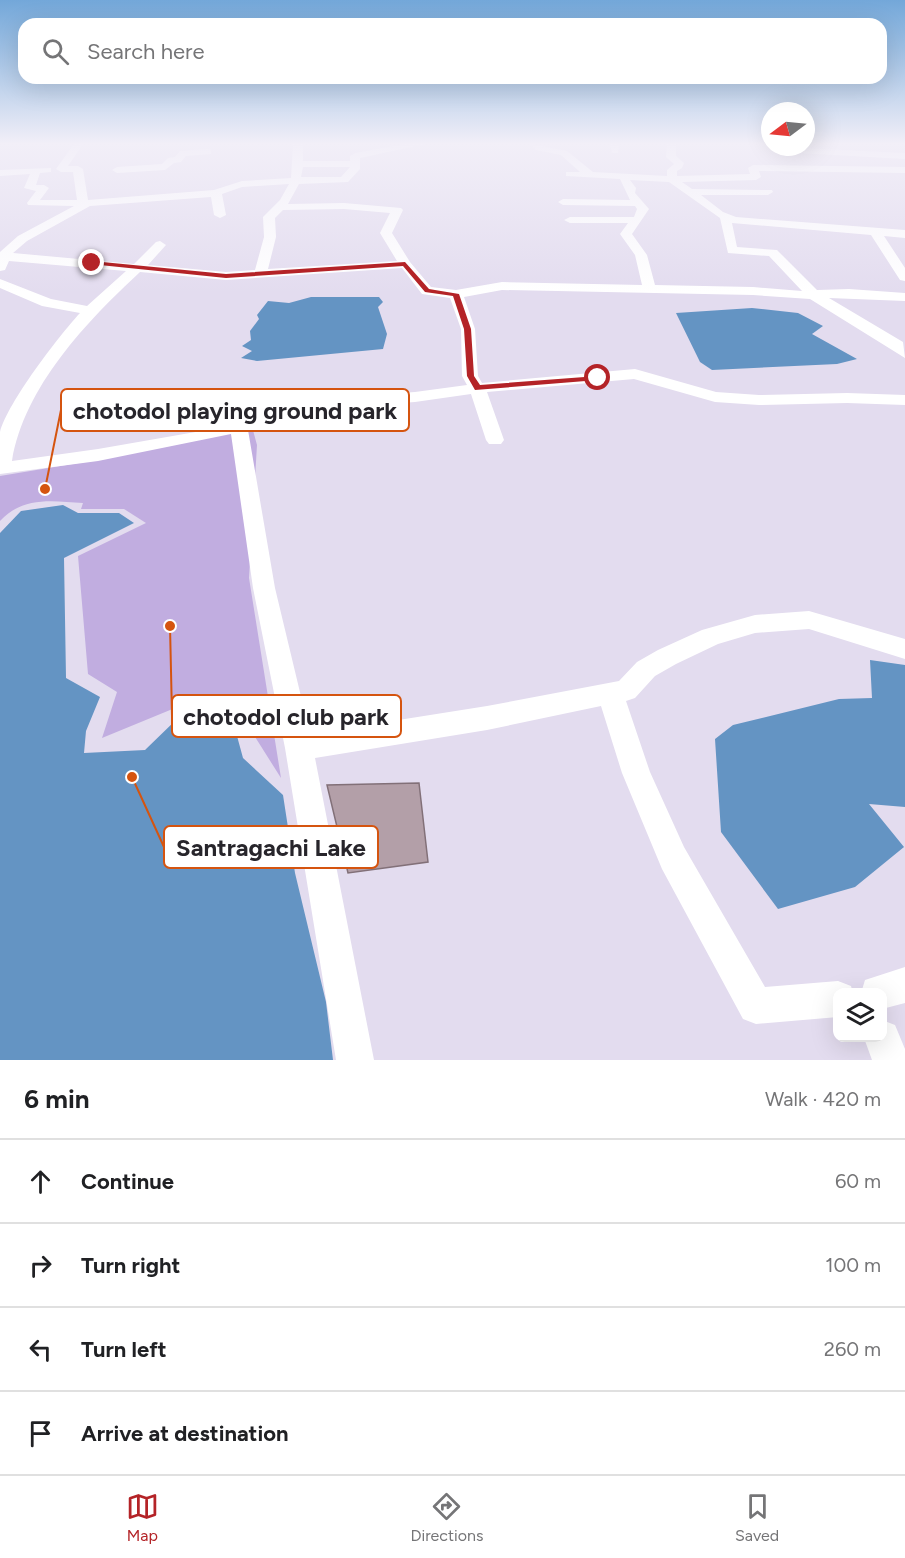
<!DOCTYPE html>
<html lang="en">
<head>
<meta charset="utf-8">
<style>
	body { margin:0; font-family:Figtree,sans-serif; background:#f2f2f2; color:#202124 }
	.controls { position:absolute; right:18px; bottom:18px; display:grid; overflow:hidden; border-radius:12px; box-shadow:0 6px 24px #0002 }
	.controls button { width:54px; height:54px; display:grid; place-items:center; padding:0; border:0; border-bottom:2px solid #e0e0e0; background:#fff; color:#202124; font:30px sans-serif }
	.compass { position:absolute; left:761px; top:102px; width:54px; height:54px; border-radius:50%; background:#fff; box-shadow:0 6px 24px #0002; rotate:254deg }
	.stop { position:absolute; width:18px; height:18px; margin:-14px; border:4px solid #b42327; border-radius:50%; background:#fff }
	.stop.end { background:#b42327; border-color:#fff; box-shadow:0 2px 6px #0008 }
	.list { margin:0; padding:0; list-style:none }
	h2 { display:flex; justify-content:space-between; align-items:center; height:78px; margin:0; padding:0 24px; font-size:26px }
	h2 small { font-size:20px; font-weight:400; color:#757577 }
	.list li { display:grid; grid-template-columns:39px 1fr auto; gap:18px; align-items:center; box-sizing:border-box; height:84px; padding:0 24px; border-top:2px solid #e0e0e0 }
	.list b { display:block; font-size:22px; white-space:nowrap }
	.list em { font-size:20px; font-style:normal; color:#757577 }
	.icon { flex:none; width:33px; height:33px; fill:none; stroke:currentColor; stroke-width:2; stroke-linecap:round; stroke-linejoin:round }
	.map { position:relative; flex:none; width:905px; height:1060px; overflow:hidden }
	.search { position:absolute; background:#fff; box-shadow:0 6px 24px #0002; left:18px; right:18px; top:18px; height:66px; display:flex; align-items:center; gap:15px; box-sizing:border-box; padding:0 21px; border-radius:18px; color:#757577; font-size:22px }
	.sheet { height:414px; background:#fff }
	nav { display:flex; justify-content:space-around; align-items:center; box-sizing:border-box; height:84px; border-top:2px solid #e0e0e0; background:#fff; font-size:16px; color:#757577 }
	nav a { display:grid; justify-items:center; gap:3px }
	nav .on { color:#b42327 }
	.map>svg:first-child { display:block }
	.green { fill:#c1ade0 }
	.water { fill:#6494c3 }
	.building { fill:#b39fa8; stroke:#827078; stroke-width:1.5 }
	.lines { fill:none; stroke-linecap:round; stroke-linejoin:round }
	.minor { fill:#fff; fill-rule:evenodd }
	.route { fill:#b42327 }
	.leader { fill:none; stroke:#d5540f; stroke-width:2 }
	.callout-dot { fill:#d5540f; stroke:#fff; stroke-width:2 }
	.callout { fill:#fff; stroke:#d5540f; stroke-width:2 }
	.callout-label { font-size:24px; text-anchor:middle; font-weight:bold; fill:#27252b }
</style>
</head>
<body>
<div class="map">
<svg width="905" height="1060" viewBox="0 0 905 1060">
	<rect width="100%" height="100%" fill="#e3dcef"/>
	<path class="green" d="M 251,423 L 257,445 L 249,578 L 281,778 L 243,718 L 192,701 L 102,738 L 117,692 L 88,674 L 78,556 L 146,523 L 124,509 L 81,509 L 83,503 C 52,501 23,496 0,521 L 0,476 L 103,459 Z"/>
	<g class="water">
		<path d="M 311,297 L 379,297 L 383,302 L 378,307 L 387,334 L 383,349 L 257,361 L 241,358 L 252,351 L 242,346 L 251,340 L 250,331 L 259,319 L 257,315 L 268,301 L 289,303 Z"/>
		<path d="M 752,308 L 798,313 L 823,326 L 812,334 L 857,359 L 837,364 L 712,370 L 700,362 L 676,313 Z"/>
		<path d="M 63,505 L 78,513 L 119,513 L 134,523 L 64,558 L 66,678 L 100,697 L 86,731 L 84,753 L 145,750 L 179,717 L 237,736 L 243,758 L 283,795 L 295,873 L 326,1002 L 333,1060 L 0,1060 L 0,533 L 21,511 Z"/>
		<path d="M 870,660 L 905,665 L 905,807 L 869,804 L 904,847 L 855,887 L 778,909 L 721,832 L 715,739 L 733,725 L 839,699 L 872,698 Z"/>
	</g>
	<path class="building" d="M 419,783 L 428,862 L 348,873 L 327,785 Z"/>
	<g class="lines">
		<g class="minor">
			<path d="M 74,144 L 83,144 L 68,166 L 78,166 L 83,169 L 88,200 L 214,190 L 242,181 L 291,178 L 293,144 L 303,144 L 303,161 L 350,161 L 350,156 L 355,153 L 405,144 L 425,144 L 360,158 L 360,169 L 348,182 L 299,184 L 288,204 L 344,203 L 401,208 L 403,210 L 392,233 L 410,262 L 431,287 L 456,290 L 502,282 L 642,285 L 635,255 L 620,234 L 628,223 L 570,223 L 564,220 L 570,217 L 634,217 L 637,209 L 635,206 L 563,205 L 558,202 L 563,199 L 630,200 L 620,179 L 566,176 L 566,172 L 580,172 L 561,155 L 536,150 L 531,144 L 567,151 L 593,172 L 667,176 L 667,170 L 674,164 L 666,157 L 667,144 L 676,144 L 676,156 L 684,163 L 682,168 L 677,171 L 677,176 L 750,174 L 748,168 L 753,165 L 905,167 L 905,173 L 759,171 L 761,177 L 756,180 L 682,182 L 692,189 L 772,190 L 773,192 L 768,195 L 701,195 L 723,212 L 736,217 L 905,230 L 905,238 L 884,236 L 905,268 L 905,281 L 900,280 L 871,235 L 732,223 L 737,247 L 777,250 L 817,290 L 849,289 L 905,293 L 905,301 L 829,298 L 903,342 L 905,358 L 810,299 L 753,295 L 502,290 L 464,297 L 475,329 L 478,376 L 482,383 L 635,369 L 716,392 L 759,395 L 847,393 L 905,395 L 905,405 L 847,403 L 759,405 L 715,402 L 634,379 L 487,392 L 504,440 L 501,444 L 489,444 L 486,440 L 471,394 L 415,402 L 330,408 L 248,430 L 275,588 L 310,734 L 487,706 L 619,681 L 637,662 L 658,650 L 702,630 L 755,615 L 809,611 L 905,639 L 905,659 L 809,629 L 755,633 L 718,644 L 676,664 L 655,676 L 635,698 L 626,701 L 650,772 L 684,847 L 765,987 L 838,981 L 851,986 L 853,993 L 838,993 L 838,1017 L 756,1024 L 743,1019 L 662,869 L 622,773 L 601,706 L 487,730 L 315,758 L 374,1060 L 336,1060 L 285,748 L 253,588 L 231,434 L 98,461 L 0,474 C 0,461 0,444 0,432 C 8,402 58,337 80,313 L 42,306 L 0,288 L 0,279 L 51,299 L 87,306 L 126,271 L 9,261 L 5,270 L 0,271 L 0,252 L 18,236 L 74,206 L 28,205 L 27,203 L 36,191 L 24,188 L 30,174 L 0,176 L 0,170 L 51,168 L 51,172 L 40,173 L 36,185 L 44,185 L 49,188 L 40,200 L 77,200 L 73,172 L 61,172 L 56,169 ZM 303,167 L 350,167 L 341,177 L 301,177 ZM 630,180 L 669,182 L 720,218 L 728,253 L 769,256 L 802,291 L 753,287 L 655,285 L 647,255 L 632,234 L 649,209 L 635,193 L 636,188 ZM 289,184 L 280,200 L 263,217 L 264,237 L 255,270 L 226,272 L 148,265 L 166,245 L 160,241 L 156,242 L 134,264 L 13,253 L 27,241 L 90,206 L 211,197 L 214,215 L 220,218 L 226,215 L 222,194 L 242,187 ZM 344,209 L 390,213 L 380,233 L 397,261 L 268,269 L 276,237 L 275,218 L 283,210 ZM 402,268 L 422,294 L 450,298 L 461,329 L 462,376 L 467,385 L 415,392 L 329,398 L 207,430 L 98,449 L 12,461 C 24,387 87,321 140,272 L 226,280 Z"/>
			<path d="M 610,144 L 619,144 L 618,153 L 612,153 Z"/>
			<path d="M 802,148 L 905,153 L 905,159 L 799,153 L 799,149 Z"/>
			<path d="M 208,149 L 211,150 L 211,154 L 186,156 L 181,162 L 174,163 L 165,170 L 117,173 L 112,170 L 117,167 L 162,164 L 168,158 L 175,157 L 180,151 Z"/>
			<path d="M 905,967 L 905,1003 L 882,1009 L 882,993 L 861,993 L 865,980 Z"/>
			<path d="M 882,1020 L 895,1025 L 905,1049 L 905,1060 L 872,1060 L 864,1038 L 882,1038 Z"/>
		</g>
	</g>
	<linearGradient id="sky" x2="0" y2="1"><stop stop-color="#73a7d9"/><stop offset="0.49" stop-color="#f2eff8"/><stop offset="1" stop-color="#f2eff8" stop-opacity="0"/></linearGradient>
	<rect width="905" height="293" fill="url(#sky)"/>
	<path class="route" d="M 92,261 L 226,274 L 405,262 L 429,289 L 459,294 L 471,329 L 474,376 L 480,385 L 598,376 L 602,378 L 598,380 L 475,390 L 467,376 L 464,329 L 453,296 L 425,292 L 403,266 L 226,278 L 90,264 Z"/>
	<path class="leader" d="M45 489L61 410M170 626L172 716M132 777L164 847"/>
	<g class="callout-dot">
		<circle cx="45" cy="489" r="6"/>
		<circle cx="170" cy="626" r="6"/>
		<circle cx="132" cy="777" r="6"/>
	</g>
	<g class="callout">
		<rect x="61" y="389" width="348" height="42" rx="6"/>
		<rect x="172" y="695" width="229" height="42" rx="6"/>
		<rect x="164" y="826" width="214" height="42" rx="6"/>
	</g>
	<g class="callout-label">
		<text x="235" y="419">chotodol playing ground park</text>
		<text x="286" y="725">chotodol club park</text>
		<text x="271" y="856">Santragachi Lake</text>
	</g>
</svg>
<div class="controls">
<button><svg class="icon" aria-label="layers" viewBox="0 0 24 24"><path d="M12 4l9 5-9 5-9-5zM3 14l9 5 9-5"/></svg></button>
</div>
<svg class="compass" viewBox="-18 -18 36 36"><path d="M0-13l5 13h-10z" fill="#e53935"/><path d="M0 13l5-13h-10z" fill="#757577"/></svg>
<div class="stop" style="left:598px;top:378px"></div>
<div class="stop end" style="left:92px;top:263px"></div>
<div class="search"><svg class="icon" aria-label="search" viewBox="0 0 24 24"><circle cx="10" cy="10" r="6"/><path d="M15 15l6 6"/></svg>Search here</div>
</div>
<section class="sheet">
<h2>6 min<small>Walk · 420 m</small></h2>
<ul class="list">
<li><svg class="icon" aria-label="ahead" viewBox="0 0 24 24"><path d="M12 20V5M6 11l6-6 6 6"/></svg><div><b>Continue</b></div><em>60 m</em></li>
<li><svg class="icon" aria-label="right" viewBox="0 0 24 24"><path d="M7 20v-9h11M14 6l5 5-5 5"/></svg><div><b>Turn right</b></div><em>100 m</em></li>
<li><svg class="icon" aria-label="left" viewBox="0 0 24 24"><path d="M17 20v-9H6M10 6l-5 5 5 5"/></svg><div><b>Turn left</b></div><em>260 m</em></li>
<li><svg class="icon" aria-label="arrive" viewBox="0 0 24 24"><path d="M6 21V4h12l-3 4 3 4H6"/></svg><div><b>Arrive at destination</b></div></li>
</ul>
</section>
<nav>
<a class="on"><svg class="icon" aria-label="map" viewBox="0 0 24 24"><path d="M3 6l6-2 6 2 6-2v14l-6 2-6-2-6 2zM9 4v14M15 6v14"/></svg>Map</a>
<a><svg class="icon" aria-label="directions" viewBox="0 0 24 24"><path d="M12 3l9 9-9 9-9-9zM9 14v-3h6M13 9l2 2-2 2"/></svg>Directions</a>
<a><svg class="icon" aria-label="saved" viewBox="0 0 24 24"><path d="M7 4h10v16l-5-4-5 4z"/></svg>Saved</a>
</nav>
</body>
</html>
